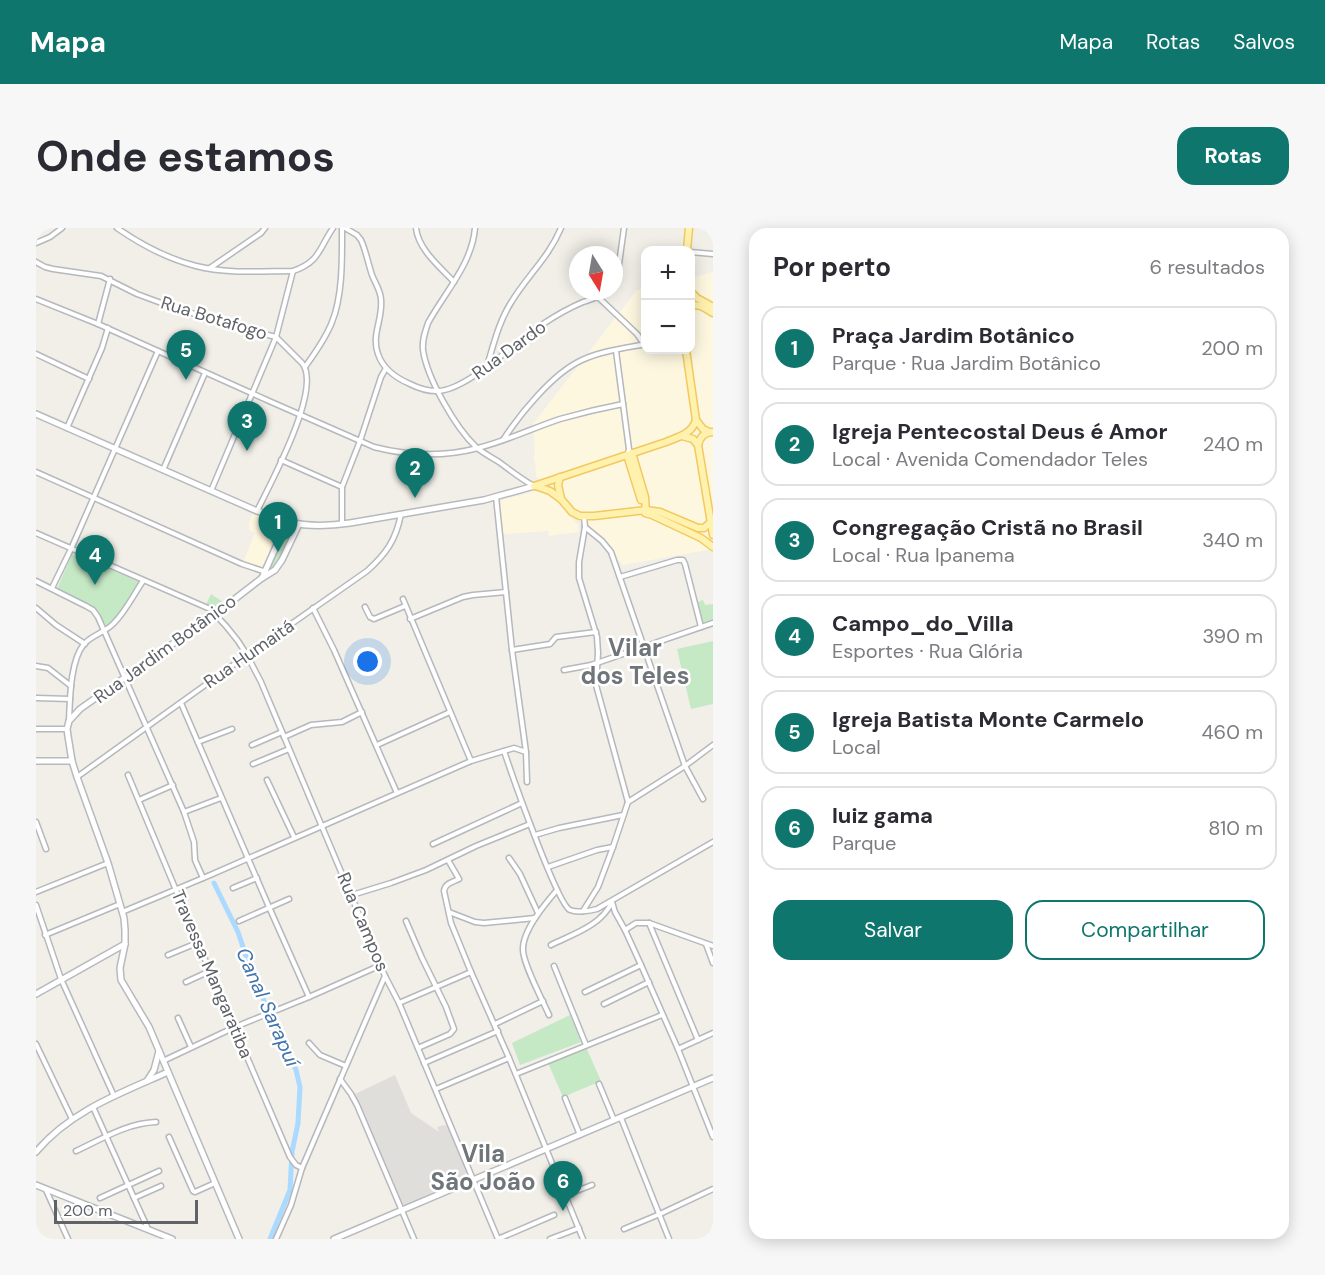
<!DOCTYPE html>
<html lang="pt">
<head>
<meta charset="utf-8">
<style>
	body { margin:0; font-family:"DM Sans",sans-serif; background:#f7f7f7; color:#2b2b33 }
	.controls { position:absolute; right:18px; top:18px; display:grid; overflow:hidden; border-radius:12px; box-shadow:0 3px 15px #0003 }
	.controls button { width:54px; height:54px; display:grid; place-items:center; padding:0; border:0; border-bottom:2px solid #e1e1e2; background:#fff; color:#2b2b33; font:30px sans-serif }
	.compass { position:absolute; left:533px; top:18px; width:54px; height:54px; border-radius:50%; background:#fff; box-shadow:0 3px 15px #0003; rotate:169deg }
	.scale { position:absolute; left:18px; bottom:15px; width:144px; box-sizing:border-box; padding-left:6px; border:3px solid #5f6368; border-top:0; font-size:16px; line-height:21px; white-space:nowrap; color:#5f6368; -webkit-text-stroke:4px #fff; paint-order:stroke }
	.you { position:absolute; left:332px; top:434px; width:21px; height:21px; margin:-15px; border:4px solid #fff; border-radius:50%; background:#1a73e8; box-shadow:0 0 0 9px #1a73e833 }
	.badge { display:grid; place-items:center; width:39px; height:39px; border-radius:50%; background:#0f766e; color:#fff; font-size:20px; font-weight:700 }
	.pin { position:absolute; translate:-50% -50px; filter:drop-shadow(0 2px 3px #0008) }
	.pin::after { content:''; position:absolute; top:32px; width:21px; height:18px; background:inherit; clip-path:polygon(0 0,100% 0,50% 100%) }
	.list { margin:0; padding:0; list-style:none }
	h2 { display:flex; justify-content:space-between; align-items:center; height:78px; margin:0; padding:0 24px; font-size:26px }
	h2 small { font-size:20px; font-weight:400; color:#7c7c81 }
	.list li { display:grid; grid-template-columns:39px 1fr auto; gap:18px; align-items:center; box-sizing:border-box; height:84px; margin:0 12px 12px; padding:0 12px; border:2px solid #e1e1e2; border-radius:18px }
	.list b { display:block; font-size:22px; white-space:nowrap }
	.list p { margin:0; font-size:20px; white-space:nowrap; color:#7c7c81 }
	.list em { font-size:20px; font-style:normal; color:#7c7c81 }
	.actions { display:flex; gap:12px; padding:18px 24px }
	.actions a { flex:1; padding:14px 0; border:2px solid #0f766e; border-radius:18px; text-align:center; font-size:21px; color:#0f766e }
	.actions .main { background:#0f766e; color:#fff }
	.map { position:relative; flex:none; width:677px; height:1011px; overflow:hidden; border-radius:18px }
	header { display:flex; align-items:center; gap:36px; box-sizing:border-box; height:84px; padding:0 30px; background:#0f766e; color:#fff }
	header strong { font-size:28px }
	nav { display:flex; gap:33px; margin-inline-start:auto; font-size:21px }
	.intro { display:flex; align-items:center; justify-content:space-between; box-sizing:border-box; height:144px; padding:0 36px }
	h1 { margin:0; font-size:42px }
	.button { padding:15px 27px; border-radius:18px; background:#0f766e; color:#fff; font-size:21px; font-weight:700 }
	main { display:flex; gap:36px; padding:0 36px }
	aside { flex:1; background:#fff; border-radius:18px; box-shadow:0 3px 15px #0003 }
	.map>svg:first-child { display:block }
	.commercial { fill:#fef7e0 }
	.industrial { fill:#e0deda }
	.green { fill:#c5e8c5 }
	.lines { fill:none; stroke-linecap:round; stroke-linejoin:round }
	.canal { stroke:#aadaff; stroke-width:5 }
	.street-casing { stroke:#b5b8bc; stroke-width:7 }
	.secondary-casing { stroke:#b6babf; stroke-width:8 }
	.primary-casing { stroke:#f2c960; stroke-width:9 }
	.street { stroke:#fff; stroke-width:4 }
	.secondary { stroke:#fff; stroke-width:5 }
	.primary { stroke:#fff2af; stroke-width:6 }
	.labels { text-anchor:middle; stroke-width:5; stroke-linejoin:round; paint-order:stroke }
	.street-label { font-size:18px; fill:#5f6368; stroke:#fff }
	.water-label { font-size:20px; font-style:italic; fill:#4174aa; stroke:#fff }
	.district-label { font-size:24px; font-weight:bold; fill:#70757a; stroke:#fff }
</style>
</head>
<body>
<header>
<strong>Mapa</strong>
<nav><a>Mapa</a><a>Rotas</a><a>Salvos</a></nav>
</header>
<div class="intro"><h1>Onde estamos</h1><a class="button">Rotas</a></div>
<main>
<div class="map">
<svg width="677" height="1011" viewBox="0 0 677 1011">
	<rect width="100%" height="100%" fill="#f1efe8"/>
	<g class="commercial">
		<path d="M 677,44 L 677,321 L 587,337 L 527,276 L 529,281 L 542,297 L 543,304 L 513,308 L 512,303 L 467,306 L 464,282 L 466,272 L 500,263 L 520,269 L 500,248 L 499,233 L 497,228 L 499,227 L 497,196 L 601,62 L 609,60 L 610,122 L 654,122 L 655,50 Z"/>
		<path d="M 217,284 L 245,294 L 229,338 L 225,341 L 213,337 L 208,332 L 219,305 L 213,302 L 213,296 Z"/>
	</g>
	<path class="industrial" d="M 359,847 L 375,885 L 403,904 L 401,899 L 407,897 L 412,898 L 431,941 L 427,953 L 398,964 L 377,975 L 368,977 L 364,975 L 319,866 Z"/>
	<g class="green">
		<path d="M 249,296 L 259,297 L 260,300 L 240,338 L 237,341 L 234,341 L 232,339 Z"/>
		<path d="M 36,326 L 61,335 L 104,354 L 82,388 L 72,397 C 61,396 60,384 52,377 C 44,371 30,365 21,361 Z"/>
		<path d="M 175,366 L 190,376 C 181,384 179,386 168,381 Z"/>
		<path d="M 667,372 L 669,377 L 677,376 L 677,393 L 667,396 L 662,374 Z"/>
		<path d="M 677,413 L 677,476 L 655,481 L 641,421 Z"/>
		<path d="M 534,787 L 545,814 L 484,837 L 476,815 Z"/>
		<path d="M 550,819 L 565,853 L 527,869 L 512,835 Z"/>
	</g>
	<g class="lines">
		<path class="canal" d="M 178,655 L 202,704 L 214,740 L 219,746 L 230,779 L 239,795 L 260,842 L 264,859 L 262,895 L 256,924 L 254,962 L 234,1011"/>
		<g class="street-casing">
			<g id="street">
				<path d="M 81,0 C 104,16 133,31 160,38 C 191,46 225,43 257,43 C 284,34 283,20 297,0"/>
				<path d="M 309,0 L 321,7 L 325,12 C 330,23 332,35 336,47 C 339,55 345,63 345,72 C 347,91 335,107 342,126 C 347,141 360,150 374,156 C 382,160 391,163 400,163 C 430,164 481,112 507,96 C 519,88 533,80 547,74 C 556,71 564,69 571,63"/>
				<path d="M 380,0 C 382,21 404,39 418,54"/>
				<path d="M 439,0 C 436,36 409,64 392,95 C 389,104 386,112 387,122 C 391,150 419,199 440,219 C 447,225 455,229 463,234 C 474,242 485,251 498,258"/>
				<path d="M 0,15 L 14,9 L 26,0"/>
				<path d="M 654,24 L 677,26"/>
				<path d="M 0,34 L 9,39 L 17,41 L 65,48 L 101,66 L 136,79 L 208,101 L 240,109 L 266,135 C 287,160 234,256 221,283"/>
				<path d="M 174,40 L 225,5 L 229,0"/>
				<path d="M 578,53 L 582,43 L 588,0"/>
				<path d="M 562,69 L 601,106 L 608,116"/>
				<path d="M 0,71 L 62,96 L 233,173 L 338,219 C 373,228 408,229 442,220 C 470,213 497,200 524,191 C 545,185 566,180 587,176"/>
				<path d="M 62,96 L 74,51"/>
				<path d="M 580,123 L 593,221 L 592,226"/>
				<path d="M 0,126 L 53,151"/>
				<path d="M 451,138 C 458,115 463,93 476,73 C 492,47 513,29 525,0"/>
				<path d="M 269,139 C 279,125 290,110 296,94 C 307,67 306,29 306,0"/>
				<path d="M 31,200 L 66,120 L 72,100"/>
				<path d="M 467,212 C 484,186 517,145 546,132 C 565,123 589,120 610,116"/>
				<path d="M 245,232 L 306,259"/>
				<path d="M 127,242 L 169,145"/>
				<path d="M 0,244 L 206,336 L 230,344"/>
				<path d="M 175,263 L 240,109 L 257,43"/>
				<path d="M 460,269 L 476,422 L 490,524 L 491,554"/>
				<path d="M 548,288 L 549,299 L 543,334 L 543,350 L 561,409 L 562,425 L 560,457 L 592,574"/>
				<path d="M 306,296 L 306,259 L 324,213 L 345,149 L 350,140"/>
				<path d="M 549,299 L 566,313 L 575,324 L 649,538 L 667,571"/>
				<path d="M 0,305 L 174,381 L 190,398 L 202,413 L 211,427 L 225,454 L 349,748 L 363,775 L 462,1011"/>
				<path d="M 584,349 L 641,332 L 647,332 L 649,336 L 665,399"/>
				<path d="M 0,353 L 50,378 L 57,382 L 62,389 L 148,584 L 158,614 L 159,632 L 167,650"/>
				<path d="M 16,360 L 35,321 L 122,123"/>
				<path d="M 367,371 L 435,533"/>
				<path d="M 329,379 L 334,389 L 338,391 L 369,378"/>
				<path d="M 0,380 L 20,397 L 49,416"/>
				<path d="M 277,380 L 298,422 L 361,565"/>
				<path d="M 374,391 L 427,369 L 437,367 L 470,364"/>
				<path d="M 476,422 L 514,416 L 520,409 L 560,404"/>
				<path d="M 0,438 L 12,440 L 35,458"/>
				<path d="M 528,442 L 555,437 L 677,395"/>
				<path d="M 0,470 L 34,471"/>
				<path d="M 145,475 L 233,679 L 273,769"/>
				<path d="M 33,493 C 34,471 34,433 48,416 C 56,407 70,404 78,395 C 90,383 98,366 107,353"/>
				<path d="M 0,501 L 31,501"/>
				<path d="M 248,509 L 275,497 L 306,494 L 326,484"/>
				<path d="M 162,514 L 196,501"/>
				<path d="M 216,517 L 246,504"/>
				<path d="M 341,517 L 414,484"/>
				<path d="M 468,523 C 475,544 521,676 534,682 C 541,685 554,683 561,681 L 677,614"/>
				<path d="M 217,536 L 253,521"/>
				<path d="M 92,547 L 162,715 L 254,929 L 260,937 L 266,940"/>
				<path d="M 41,549 L 211,427 L 331,343 C 350,326 360,312 365,286"/>
				<path d="M 231,552 L 258,609"/>
				<path d="M 103,572 L 137,557"/>
				<path d="M 148,584 L 185,570"/>
				<path d="M 0,594 L 10,621"/>
				<path d="M 499,607 L 523,600 L 587,587"/>
				<path d="M 397,616 L 486,575"/>
				<path d="M 473,630 L 484,646 L 502,685"/>
				<path d="M 412,632 L 423,651 C 417,654 409,655 408,663 L 415,695 L 435,744 L 473,830 L 547,1011"/>
				<path d="M 512,639 L 561,622 L 577,619"/>
				<path d="M 197,660 L 221,650"/>
				<path d="M 0,664 L 72,635"/>
				<path d="M 316,667 L 355,655 L 390,642 L 440,618 L 494,596"/>
				<path d="M 576,674 L 579,684 L 589,702 L 605,737 L 642,821 L 677,909"/>
				<path d="M 0,677 L 25,751 L 78,868"/>
				<path d="M 547,683 L 562,659 L 577,619 L 592,574 L 649,538 L 677,517"/>
				<path d="M 86,684 L 172,648 L 435,533 L 478,520 L 490,524"/>
				<path d="M 413,684 L 439,694 L 448,695 L 499,690"/>
				<path d="M 203,693 L 253,671"/>
				<path d="M 370,693 L 386,730 L 410,779 L 418,801 L 414,806 L 382,820"/>
				<path d="M 613,695 L 662,812"/>
				<path d="M 589,702 L 600,695 L 613,695 L 677,718"/>
				<path d="M 9,707 L 84,676"/>
				<path d="M 670,716 L 677,735"/>
				<path d="M 515,717 C 537,706 565,698 576,674"/>
				<path d="M 132,727 L 161,715"/>
				<path d="M 518,738 L 550,817"/>
				<path d="M 150,754 L 174,743"/>
				<path d="M 549,764 L 605,737"/>
				<path d="M 363,775 L 435,744"/>
				<path d="M 568,776 L 613,754"/>
				<path d="M 513,787 C 507,773 487,736 487,722 C 486,703 509,676 521,662"/>
				<path d="M 142,790 L 155,819"/>
				<path d="M 459,796 L 507,773"/>
				<path d="M 273,815 L 284,827 L 310,838"/>
				<path d="M 0,816 L 36,891"/>
				<path d="M 642,821 L 677,805"/>
				<path d="M 127,833 L 199,799 L 273,769 L 345,737"/>
				<path d="M 388,835 L 462,803"/>
				<path d="M 480,846 L 626,787"/>
				<path d="M 304,851 L 315,866 L 321,877 L 378,1011"/>
				<path d="M 563,856 L 578,892"/>
				<path d="M 400,861 L 473,830"/>
				<path d="M 529,870 L 544,907"/>
				<path d="M 57,879 L 112,1001"/>
				<path d="M 585,890 L 633,1011"/>
				<path d="M 133,909 L 157,963 L 159,964 L 179,955"/>
				<path d="M 40,923 C 66,911 91,895 120,894"/>
				<path d="M 10,962 L 32,1011"/>
				<path d="M 530,967 L 556,957"/>
				<path d="M 64,970 L 123,943"/>
				<path d="M 98,970 L 125,958"/>
				<path d="M 588,1001 L 624,986 L 677,961"/>
				<path d="M 240,1011 L 255,977 L 266,940 L 349,748"/>
				<path d="M 462,1011 L 518,987"/>
				<path d="M 514,1011 L 543,1000"/>
			</g>
		</g>
		<g class="secondary-casing">
			<g id="secondary">
				<path d="M 0,186 L 221,283 C 232,286 242,292 253,294 C 273,299 294,298 314,295 L 448,272 L 498,258"/>
				<path d="M 226,350 L 251,294"/>
				<path d="M 0,533 L 36,533"/>
				<path d="M 0,766 L 89,716"/>
				<path d="M 111,853 L 118,842 L 123,823"/>
				<path d="M 0,924 C 34,883 85,865 132,844"/>
				<path d="M 0,957 L 136,1011"/>
				<path d="M 203,1011 L 113,799 L 85,752 L 84,740 L 89,716 L 89,702 L 88,690 L 72,635 L 41,549 L 36,533 L 32,508 L 31,501 L 33,493 L 44,481 L 182,384 L 226,350 L 239,342 L 246,332 L 263,296"/>
				<path d="M 298,1011 L 677,850"/>
			</g>
		</g>
		<g class="primary-casing">
			<g id="primary">
				<path d="M 651,22 L 653,0"/>
				<path d="M 654,63 L 661,70 L 677,79"/>
				<path d="M 654,78 C 664,75 670,81 677,85"/>
				<path d="M 660,192 L 667,201 L 673,204"/>
				<path d="M 646,208 L 657,211 L 662,217"/>
				<path d="M 662,217 L 677,307"/>
				<path d="M 662,217 C 664,209 668,204 677,204"/>
				<path d="M 596,225 L 609,269 L 610,285"/>
				<path d="M 591,227 L 605,272"/>
				<path d="M 524,249 L 522,257 L 525,271"/>
				<path d="M 498,258 L 630,214 C 642,209 656,206 660,192 L 650,122"/>
				<path d="M 500,258 L 514,263 L 525,271 L 536,284 L 544,288 L 558,288 L 610,282 L 624,284 L 662,300 L 668,300 L 675,294"/>
				<path d="M 609,285 L 616,287 L 665,310 L 677,319"/>
			</g>
		</g>
		<use href="#street" class="street"/>
		<use href="#secondary" class="secondary"/>
		<use href="#primary" class="primary"/>
	</g>
	<g class="labels">
		<g class="street-label">
			<text transform="translate(178 90) rotate(17)" y="6">Rua Botafogo</text>
			<text transform="translate(473 122) rotate(-36)" y="6">Rua Dardo</text>
			<text transform="translate(129 421) rotate(-36)" y="6">Rua Jardim Botânico</text>
			<text transform="translate(213 426) rotate(-35)" y="6">Rua Humaitá</text>
			<text transform="translate(327 694) rotate(67)" y="6">Rua Campos</text>
			<text transform="translate(176 746) rotate(67)" y="6">Travessa Mangaratiba</text>
		</g>
		<g class="water-label">
			<text transform="translate(232 779) rotate(66)" y="7">Canal Sarapuí</text>
		</g>
		<g class="district-label">
			<text x="599" y="428">Vilar<tspan x="599" dy="28">dos Teles</tspan></text>
			<text x="447" y="934">Vila<tspan x="447" dy="28">São João</tspan></text>
		</g>
	</g>
</svg>
<div class="controls">
<button>+</button>
<button>−</button>
</div>
<svg class="compass" viewBox="-18 -18 36 36"><path d="M0-13l5 13h-10z" fill="#e53935"/><path d="M0 13l5-13h-10z" fill="#7c7c81"/></svg>
<div class="scale">200 m</div>
<div class="you"></div>
<div class="pin badge" style="left:242px;top:324px">1</div>
<div class="pin badge" style="left:379px;top:270px">2</div>
<div class="pin badge" style="left:211px;top:223px">3</div>
<div class="pin badge" style="left:59px;top:357px">4</div>
<div class="pin badge" style="left:150px;top:152px">5</div>
<div class="pin badge" style="left:527px;top:983px">6</div>
</div>
<aside>
<h2>Por perto<small>6 resultados</small></h2>
<ul class="list">
<li><span class="badge">1</span><div><b>Praça Jardim Botânico</b><p>Parque · Rua Jardim Botânico</p></div><em>200 m</em></li>
<li><span class="badge">2</span><div><b>Igreja Pentecostal Deus é Amor</b><p>Local · Avenida Comendador Teles</p></div><em>240 m</em></li>
<li><span class="badge">3</span><div><b>Congregação Cristã no Brasil</b><p>Local · Rua Ipanema</p></div><em>340 m</em></li>
<li><span class="badge">4</span><div><b>Campo_do_Villa</b><p>Esportes · Rua Glória</p></div><em>390 m</em></li>
<li><span class="badge">5</span><div><b>Igreja Batista Monte Carmelo</b><p>Local</p></div><em>460 m</em></li>
<li><span class="badge">6</span><div><b>luiz gama</b><p>Parque</p></div><em>810 m</em></li>
</ul>
<div class="actions"><a class="main">Salvar</a><a>Compartilhar</a></div>
</aside>
</main>
</body>
</html>
